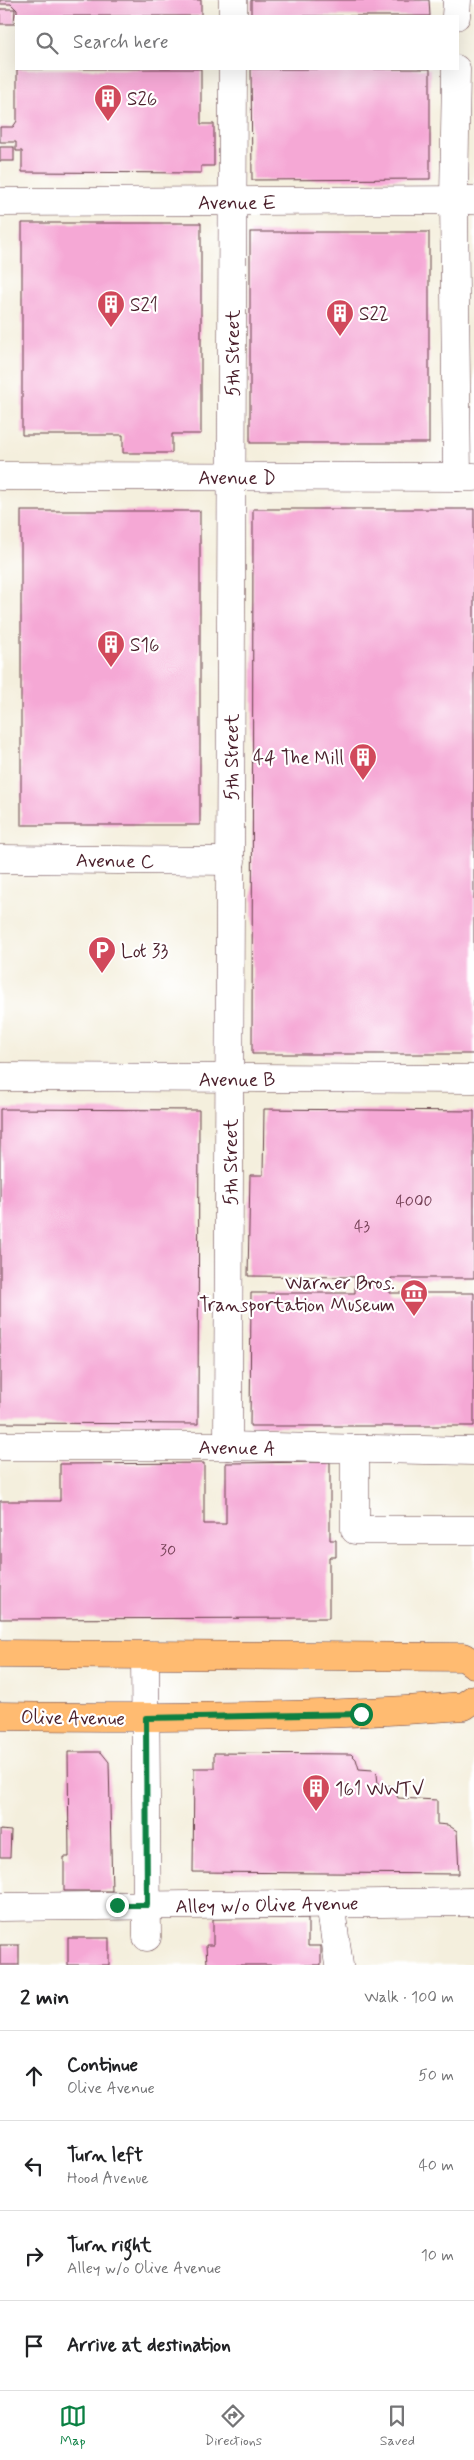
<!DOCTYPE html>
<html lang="en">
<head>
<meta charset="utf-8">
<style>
	body { margin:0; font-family:Mynerve,sans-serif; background:#f6f6f6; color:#202124 }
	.stop { position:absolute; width:15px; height:15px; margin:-11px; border:4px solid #0b8043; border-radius:50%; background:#fff }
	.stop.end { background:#0b8043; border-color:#fff; box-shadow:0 1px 5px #0008 }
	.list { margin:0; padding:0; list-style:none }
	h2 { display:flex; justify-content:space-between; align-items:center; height:65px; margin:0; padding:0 20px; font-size:21px }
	h2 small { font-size:16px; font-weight:400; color:#757577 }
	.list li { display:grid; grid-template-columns:32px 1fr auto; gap:15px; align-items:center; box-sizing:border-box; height:90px; padding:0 20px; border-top:1px solid #e0e0e0 }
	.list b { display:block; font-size:19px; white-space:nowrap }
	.list p { margin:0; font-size:16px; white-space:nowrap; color:#757577 }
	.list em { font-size:16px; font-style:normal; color:#757577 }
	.icon { flex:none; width:28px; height:28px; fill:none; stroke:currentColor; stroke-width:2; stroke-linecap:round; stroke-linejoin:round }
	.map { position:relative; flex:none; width:474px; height:1965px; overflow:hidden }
	.search { position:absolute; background:#fff; box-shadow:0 5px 20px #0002; left:15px; right:15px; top:15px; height:55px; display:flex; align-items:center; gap:12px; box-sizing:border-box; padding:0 18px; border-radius:0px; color:#757577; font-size:19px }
	.sheet { height:425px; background:#fff }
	nav { display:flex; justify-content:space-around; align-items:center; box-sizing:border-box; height:70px; border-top:1px solid #e0e0e0; background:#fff; font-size:14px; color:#757577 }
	nav a { display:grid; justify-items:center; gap:2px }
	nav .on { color:#0b8043 }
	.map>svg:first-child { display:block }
	.building { fill:#f5a8d5 }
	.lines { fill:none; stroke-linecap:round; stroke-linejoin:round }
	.minor-casing { stroke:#643e46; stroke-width:29 }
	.major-casing { stroke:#643e46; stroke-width:29 }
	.minor { stroke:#fff; stroke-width:28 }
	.major { stroke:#ffbb71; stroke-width:28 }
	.route { stroke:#0b8043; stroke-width:6 }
	.labels { text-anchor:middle; stroke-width:4.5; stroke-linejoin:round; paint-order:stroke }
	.number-label { font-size:16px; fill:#754156 }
	.poi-label { font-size:19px; fill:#4a1f2b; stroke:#fff; text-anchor:start }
	.street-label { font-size:19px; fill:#4a1f2b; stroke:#fff }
</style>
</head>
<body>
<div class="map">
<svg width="474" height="1965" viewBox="0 0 474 1965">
	<rect width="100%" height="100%" fill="#fff"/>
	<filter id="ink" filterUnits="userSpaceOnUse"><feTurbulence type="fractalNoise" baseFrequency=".02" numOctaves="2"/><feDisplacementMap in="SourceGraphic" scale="10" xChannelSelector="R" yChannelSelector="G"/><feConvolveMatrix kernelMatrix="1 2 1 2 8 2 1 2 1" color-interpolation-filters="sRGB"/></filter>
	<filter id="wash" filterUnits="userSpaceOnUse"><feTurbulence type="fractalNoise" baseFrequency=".0096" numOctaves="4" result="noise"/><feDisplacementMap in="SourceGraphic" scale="20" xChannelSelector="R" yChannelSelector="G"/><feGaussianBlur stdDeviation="1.12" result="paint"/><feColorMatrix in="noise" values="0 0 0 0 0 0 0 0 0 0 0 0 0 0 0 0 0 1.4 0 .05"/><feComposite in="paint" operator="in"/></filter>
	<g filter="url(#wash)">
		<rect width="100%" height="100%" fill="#f4efdd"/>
		<g id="blocks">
			<g class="building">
				<path d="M 0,0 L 201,0 L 201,16 L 17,16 L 17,10 L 11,4 L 0,4 Z"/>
				<path d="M 251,0 L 429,0 L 430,16 L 251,16 Z"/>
				<path d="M 0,9 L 15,9 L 14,24 L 0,24 Z"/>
				<path d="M 17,69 L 201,69 L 201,124 L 214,124 L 214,166 L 201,166 L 201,173 L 22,172 L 22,151 L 16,151 L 16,142 L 0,142 L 0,127 L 13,127 L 17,121 Z"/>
				<path d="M 251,69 L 430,69 L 430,179 L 252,180 Z"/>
				<rect x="0" y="147" width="14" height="14"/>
				<path d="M 22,223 L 201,223 L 201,434 L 172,434 L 172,453 L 123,453 L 123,435 L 22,435 Z"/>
				<rect x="250" y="232" width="179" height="211"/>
				<path d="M 253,509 L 474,509 L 474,1054 L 252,1054 Z"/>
				<rect x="21" y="511" width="179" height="314"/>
				<path d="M 0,1109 L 199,1110 L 198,1424 L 0,1423 Z"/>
				<path d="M 264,1109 L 474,1111 L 474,1278 L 391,1278 L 390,1293 L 474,1293 L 474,1426 L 250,1426 L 251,1293 L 355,1293 L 355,1277 L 248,1276 L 250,1175 L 263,1175 Z"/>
				<path d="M 330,1462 L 330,1540 L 336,1540 L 336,1557 L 329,1557 L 329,1618 L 0,1619 L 0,1501 L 60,1501 L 60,1464 L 204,1463 L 204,1524 L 226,1524 L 226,1463 Z"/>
				<path d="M 68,1752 L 101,1752 L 109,1762 L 112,1891 L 64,1891 L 64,1857 L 69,1857 Z"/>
				<path d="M 214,1753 L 351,1754 L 356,1759 L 359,1769 L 373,1770 L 377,1774 L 378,1784 L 392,1786 L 398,1798 L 437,1800 L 437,1824 L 448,1825 L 457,1831 L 459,1874 L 193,1872 L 194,1768 L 214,1768 Z"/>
				<path d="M 0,1830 L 11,1831 L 10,1857 L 0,1857 Z"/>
				<path d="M 308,1918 L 308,1946 L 321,1946 L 321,1965 L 207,1965 L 206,1945 L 213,1945 L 213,1919 Z"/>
				<rect x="68" y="1938" width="41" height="27"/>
				<rect x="0" y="1945" width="19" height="20"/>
			</g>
		</g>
	</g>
	<g filter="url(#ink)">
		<use href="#blocks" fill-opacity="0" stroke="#643e46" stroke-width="1"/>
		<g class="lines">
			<g class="minor-casing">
				<g id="minor">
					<path d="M 233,16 L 233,0"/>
					<path d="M 456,16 L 457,0"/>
					<path d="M 456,69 L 454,200 L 457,477"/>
					<path d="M 0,202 L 474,200"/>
					<path d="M 0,476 L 474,477"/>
					<path d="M 0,859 L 231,861"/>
					<path d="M 0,1077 L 474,1079"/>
					<path d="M 0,1446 L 228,1446 L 474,1451"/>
					<path d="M 228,1446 L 233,69"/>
					<path d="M 355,1449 L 355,1530 L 474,1530"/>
					<path d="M 145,1655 L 147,1937"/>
					<path d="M 330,1903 L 339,1965"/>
					<path d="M 0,1907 L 474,1902"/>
				</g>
			</g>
			<g class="major-casing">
				<g id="major">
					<path d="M 0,1654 L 464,1657 L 474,1664"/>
					<path d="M 0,1716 C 155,1718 310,1718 464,1706 L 474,1699"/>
				</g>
			</g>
			<use href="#minor" class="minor"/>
			<use href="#major" class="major"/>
		</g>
	</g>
	<g class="lines" filter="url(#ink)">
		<path class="route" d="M 117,1905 L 147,1905 L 146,1718 L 361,1714"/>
	</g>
	<defs>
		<g id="building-pin" transform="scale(1.4375)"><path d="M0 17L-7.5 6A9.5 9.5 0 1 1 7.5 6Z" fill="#d1495b" stroke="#fff"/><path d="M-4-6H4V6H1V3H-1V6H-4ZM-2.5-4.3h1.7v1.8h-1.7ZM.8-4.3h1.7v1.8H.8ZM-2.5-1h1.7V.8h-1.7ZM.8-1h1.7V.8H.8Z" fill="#fff"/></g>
		<g id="parking-pin" transform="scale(1.4375)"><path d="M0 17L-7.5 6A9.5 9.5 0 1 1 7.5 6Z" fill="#d1495b" stroke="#fff"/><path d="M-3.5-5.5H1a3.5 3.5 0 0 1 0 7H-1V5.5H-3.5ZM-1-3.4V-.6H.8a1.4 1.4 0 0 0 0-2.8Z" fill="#fff"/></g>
		<g id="museum-pin" transform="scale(1.4375)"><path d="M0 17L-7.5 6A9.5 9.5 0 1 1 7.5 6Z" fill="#d1495b" stroke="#fff"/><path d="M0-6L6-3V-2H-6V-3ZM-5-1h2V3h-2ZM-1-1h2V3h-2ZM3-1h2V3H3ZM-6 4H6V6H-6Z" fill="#fff"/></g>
	</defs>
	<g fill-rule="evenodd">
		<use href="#building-pin" x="108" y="98"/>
		<use href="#building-pin" x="111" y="304"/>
		<use href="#building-pin" x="340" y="313"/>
		<use href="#building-pin" x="111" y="644"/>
		<use href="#building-pin" x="363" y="757"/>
		<use href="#parking-pin" x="102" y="950"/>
		<use href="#museum-pin" x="414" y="1293"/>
		<use href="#building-pin" x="316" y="1788"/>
	</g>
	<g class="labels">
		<g class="number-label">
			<text x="414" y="1206">4000</text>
			<text x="362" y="1231">43</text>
			<text x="168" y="1555">30</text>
		</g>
		<g class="poi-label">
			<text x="127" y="105">S26</text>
			<text x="130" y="311">S21</text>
			<text x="359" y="320">S22</text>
			<text x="130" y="651">S16</text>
			<text x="344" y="764" text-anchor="end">44 The Mill</text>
			<text x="121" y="957">Lot 33</text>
			<text x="395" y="1289" text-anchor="end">Warner Bros.<tspan x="395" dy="22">Transportation Museum</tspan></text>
			<text x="335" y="1795">161 WWTV</text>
		</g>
		<g class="street-label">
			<text x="237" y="209">Avenue E</text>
			<text transform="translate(232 353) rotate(-90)" y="7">5th Street</text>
			<text x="237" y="484">Avenue D</text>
			<text transform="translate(231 757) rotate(-90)" y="7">5th Street</text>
			<text transform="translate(115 860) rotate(1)" y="7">Avenue C</text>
			<text x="237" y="1086">Avenue B</text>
			<text transform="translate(230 1162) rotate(-90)" y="7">5th Street</text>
			<text transform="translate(237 1447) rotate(1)" y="7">Avenue A</text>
			<text transform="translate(73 1717) rotate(1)" y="7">Olive Avenue</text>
			<text transform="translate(267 1904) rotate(-1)" y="7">Alley w/o Olive Avenue</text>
		</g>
	</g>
</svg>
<div class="stop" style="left:361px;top:1714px"></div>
<div class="stop end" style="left:117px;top:1905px"></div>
<div class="search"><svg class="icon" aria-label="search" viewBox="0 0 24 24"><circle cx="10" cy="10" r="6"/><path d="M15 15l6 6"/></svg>Search here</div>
</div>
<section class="sheet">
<h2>2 min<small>Walk · 100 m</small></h2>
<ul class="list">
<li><svg class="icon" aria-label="ahead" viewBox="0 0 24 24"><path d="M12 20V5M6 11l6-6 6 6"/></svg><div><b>Continue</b><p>Olive Avenue</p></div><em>50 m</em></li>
<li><svg class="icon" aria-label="left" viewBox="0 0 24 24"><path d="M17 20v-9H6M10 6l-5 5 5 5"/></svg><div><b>Turn left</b><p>Hood Avenue</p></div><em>40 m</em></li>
<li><svg class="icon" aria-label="right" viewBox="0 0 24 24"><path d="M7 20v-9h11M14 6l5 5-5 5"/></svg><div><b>Turn right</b><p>Alley w/o Olive Avenue</p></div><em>10 m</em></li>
<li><svg class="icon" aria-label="arrive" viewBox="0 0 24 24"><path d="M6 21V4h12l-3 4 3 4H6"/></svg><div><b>Arrive at destination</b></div></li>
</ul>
</section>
<nav>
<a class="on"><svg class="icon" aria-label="map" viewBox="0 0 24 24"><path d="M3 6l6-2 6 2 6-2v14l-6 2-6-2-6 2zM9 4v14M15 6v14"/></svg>Map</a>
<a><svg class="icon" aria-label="directions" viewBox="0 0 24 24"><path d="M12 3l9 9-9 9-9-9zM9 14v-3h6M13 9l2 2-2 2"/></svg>Directions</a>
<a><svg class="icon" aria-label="saved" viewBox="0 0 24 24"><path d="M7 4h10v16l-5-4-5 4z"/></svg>Saved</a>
</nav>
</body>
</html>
